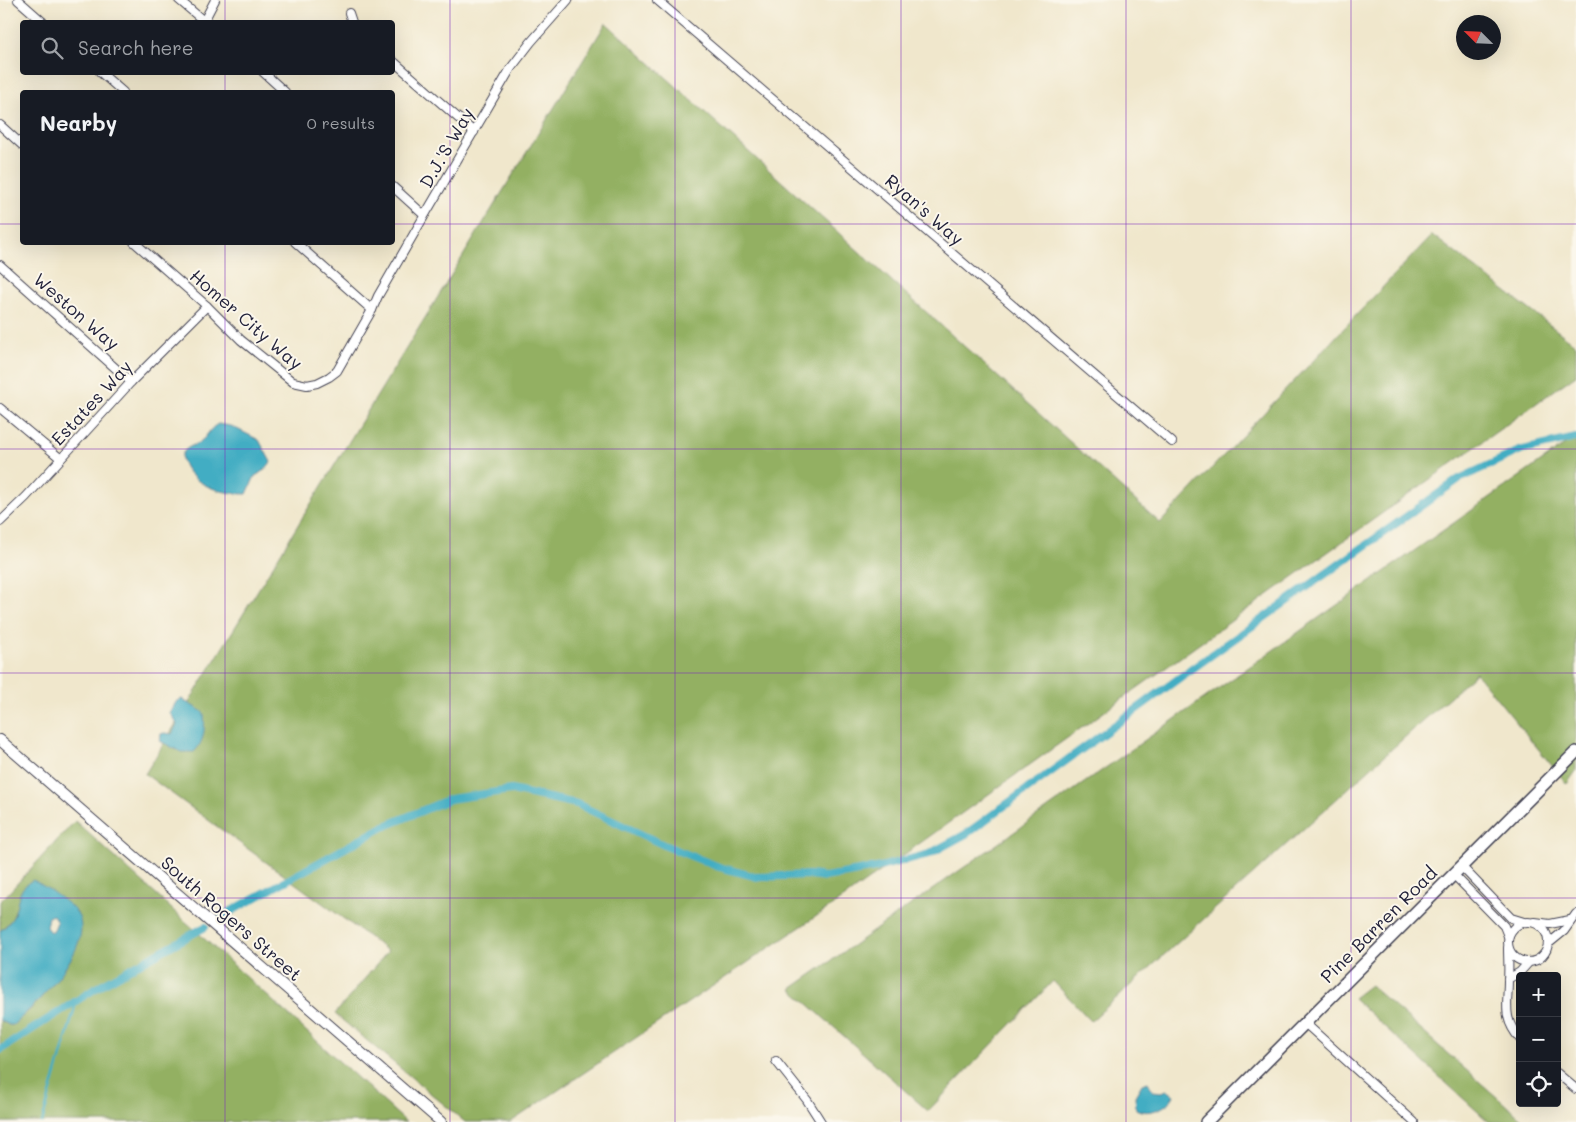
<!DOCTYPE html>
<html lang="en">
<head>
<meta charset="utf-8">
<style>
	body { margin:0; font-family:Mali,sans-serif; background:#242831; color:#f1f3f6 }
	.controls { position:absolute; right:15px; bottom:15px; display:grid; overflow:hidden; border-radius:5px; box-shadow:0 5px 20px #0002 }
	.controls button { width:45px; height:45px; display:grid; place-items:center; padding:0; border:0; border-bottom:1px solid #363941; background:#171b24; color:#f1f3f6; font:25px sans-serif }
	.compass { position:absolute; left:1456px; top:15px; width:45px; height:45px; border-radius:50%; background:#171b24; box-shadow:0 5px 20px #0002; rotate:294deg }
	.list { margin:0; padding:0; list-style:none }
	h2 { display:flex; justify-content:space-between; align-items:center; height:65px; margin:0; padding:0 20px; font-size:21px }
	h2 small { font-size:16px; font-weight:400; color:#9ea1a6 }
	.icon { flex:none; width:28px; height:28px; fill:none; stroke:currentColor; stroke-width:2; stroke-linecap:round; stroke-linejoin:round }
	.map { position:relative; flex:none; width:1576px; height:1122px; overflow:hidden }
	.search { position:absolute; background:#171b24; box-shadow:0 5px 20px #0002; left:20px; top:20px; width:375px; height:55px; display:flex; align-items:center; gap:12px; box-sizing:border-box; padding:0 18px; border-radius:5px; color:#9ea1a6; font-size:19px }
	.panel { position:absolute; background:#171b24; box-shadow:0 5px 20px #0002; left:20px; top:90px; width:375px; height:155px; border-radius:5px }
	.map>svg:first-child { display:block }
	.forest { fill:#93b062; stroke:#5a694e }
	.water { fill:#43adc3; stroke:#32687f; fill-rule:evenodd }
	.lines { fill:none; stroke-linecap:round; stroke-linejoin:round }
	.stream { stroke:#43adc3; stroke-width:2.5 }
	.canal { stroke:#43adc3; stroke-width:8 }
	.minor-casing { stroke:#414051; stroke-width:10 }
	.tertiary-casing { stroke:#414051; stroke-width:12 }
	.secondary-casing { stroke:#414051; stroke-width:14 }
	.minor { stroke:#fff; stroke-width:8 }
	.tertiary { stroke:#fff; stroke-width:10 }
	.secondary { stroke:#fff; stroke-width:11 }
	.grid { fill:none; stroke:#7b2cbf; stroke-width:1; stroke-opacity:0.55 }
	.labels { text-anchor:middle; stroke-width:4; stroke-linejoin:round; paint-order:stroke }
	.street-label { font-size:18px; fill:#22223b; stroke:#fbf7ec }
</style>
</head>
<body>
<div class="map">
<svg width="1576" height="1122" viewBox="0 0 1576 1122">
	<rect width="100%" height="100%" fill="#fbf7ec"/>
	<filter id="ink" filterUnits="userSpaceOnUse"><feTurbulence type="fractalNoise" baseFrequency=".02" numOctaves="2"/><feDisplacementMap in="SourceGraphic" scale="10" xChannelSelector="R" yChannelSelector="G"/><feConvolveMatrix kernelMatrix="1 2 1 2 8 2 1 2 1" color-interpolation-filters="sRGB"/></filter>
	<filter id="wash" filterUnits="userSpaceOnUse"><feTurbulence type="fractalNoise" baseFrequency=".0096" numOctaves="4" result="noise"/><feDisplacementMap in="SourceGraphic" scale="20" xChannelSelector="R" yChannelSelector="G"/><feGaussianBlur stdDeviation="1.12" result="paint"/><feColorMatrix in="noise" values="0 0 0 0 0 0 0 0 0 0 0 0 0 0 0 0 0 1.4 0 .05"/><feComposite in="paint" operator="in"/></filter>
	<g filter="url(#wash)">
		<rect width="100%" height="100%" fill="#f0e7cc"/>
		<g class="forest">
			<path d="M 606,23 L 1160,523 L 1432,235 L 1576,345 L 1576,375 L 839,901 L 511,1122 L 465,1122 L 335,1014 L 388,951 L 145,774 Z"/>
			<path d="M 1576,437 L 1576,771 L 1567,784 L 1476,673 L 1091,1021 L 1053,981 L 928,1111 L 791,989 Z"/>
			<path d="M 75,821 L 406,1122 L 0,1122 L 0,1020 L 9,1025 L 13,1025 L 34,1006 L 64,969 L 77,913 L 40,884 L 15,910 L 13,918 L 0,931 L 0,902 Z"/>
			<path d="M 1370,985 L 1525,1122 L 1489,1122 L 1353,998 Z"/>
		</g>
		<g class="water">
			<path d="M 218,424 L 231,426 L 259,440 L 271,462 L 264,471 L 255,476 L 247,494 C 224,494 197,487 185,467 C 183,462 180,458 183,453 C 188,445 196,446 202,440 C 208,435 210,428 218,424 Z"/>
			<path d="M 182,699 C 189,705 197,707 204,713 C 205,729 205,741 194,752 L 181,752 L 160,741 L 161,734 L 164,733 L 172,734 L 177,724 L 170,713 L 176,702 Z"/>
			<path d="M 33,880 C 43,885 73,905 78,915 C 95,948 35,1005 13,1025 L 9,1025 L 0,1020 L 0,931 C 5,927 11,922 14,915 C 19,901 17,888 33,880 ZM 53,915 L 57,922 L 53,932 L 49,931 L 46,927 L 48,917 Z"/>
			<path d="M 1148,1082 L 1153,1091 L 1161,1092 L 1167,1090 L 1174,1095 C 1169,1108 1148,1116 1136,1109 L 1135,1096 L 1142,1084 Z"/>
		</g>
		<g class="lines">
			<path class="stream" d="M 42,1122 L 77,1000"/>
			<g class="canal">
				<path d="M 217,919 L 383,827 L 450,799 L 511,790 L 577,804 L 666,846 L 719,867 L 757,877 L 810,875 L 825,877 L 876,868 L 929,854 L 966,834 L 1182,676 L 1459,479 L 1519,451 L 1576,438"/>
				<path d="M 0,1050 L 101,985 L 205,927"/>
			</g>
		</g>
	</g>
	<g filter="url(#ink)">
		<g class="lines">
			<g class="minor-casing">
				<g id="minor">
					<path d="M 18,0 L 43,22"/>
					<path d="M 179,0 L 205,22"/>
					<path d="M 657,0 L 1172,442"/>
					<path d="M 349,13 L 352,22"/>
					<path d="M 204,21 L 215,0"/>
					<path d="M 392,60 L 474,132"/>
					<path d="M 100,72 L 123,92"/>
					<path d="M 263,72 L 285,92"/>
					<path d="M 0,125 L 22,145"/>
					<path d="M 392,186 L 424,215"/>
					<path d="M 134,242 L 207,306 L 241,340 L 293,382 L 307,385 L 317,383 L 329,377 L 337,371 L 372,310"/>
					<path d="M 295,242 L 372,310 L 378,296 L 419,225 L 511,68 L 531,42 L 568,0"/>
					<path d="M 0,265 L 131,382"/>
					<path d="M 0,408 L 60,458"/>
					<path d="M 0,522 L 26,497 L 131,382 L 207,306"/>
					<path d="M 1462,867 L 1511,918 L 1524,922"/>
					<path d="M 1454,875 L 1504,926 L 1508,936"/>
					<circle cx="1528" cy="942" r="20"/>
					<path d="M 1535,922 L 1550,924 L 1570,920"/>
					<path d="M 1548,944 L 1564,931 L 1576,914"/>
					<path d="M 1508,948 C 1508,958 1509,969 1508,980 C 1508,1005 1502,1018 1520,1039"/>
					<path d="M 1508,979 L 1520,972 L 1529,962"/>
					<path d="M 1306,1024 L 1414,1122"/>
					<path d="M 776,1061 L 807,1100 L 821,1122"/>
					<path d="M 1557,1073 L 1576,1089"/>
				</g>
			</g>
			<g class="tertiary-casing">
				<path id="tertiary" d="M 0,740 L 441,1122"/>
			</g>
			<g class="secondary-casing">
				<path id="secondary" d="M 1206,1122 L 1576,752"/>
			</g>
			<use href="#minor" class="minor"/>
			<use href="#tertiary" class="tertiary"/>
			<use href="#secondary" class="secondary"/>
		</g>
	</g>
	<path class="grid" d="M 225,0 L 225,22M 450,0 L 450,1122M 675,0 L 675,1122M 901,0 L 901,1122M 1126,0 L 1126,1122M 1351,0 L 1351,1122M 225,72 L 225,92M 0,224 L 22,224M 392,224 L 1576,224M 225,242 L 225,1122M 0,449 L 1576,449M 0,673 L 1576,673M 0,898 L 1576,898"/>
	<g class="labels">
		<g class="street-label">
			<text transform="translate(447 148) rotate(-60)" y="6">D.J.'S Way</text>
			<text transform="translate(924 210) rotate(41)" y="6">Ryan's Way</text>
			<text transform="translate(76 312) rotate(41)" y="6">Weston Way</text>
			<text transform="translate(246 320) rotate(41)" y="6">Homer City Way</text>
			<text transform="translate(92 403) rotate(-47)" y="6">Estates Way</text>
			<text transform="translate(231 919) rotate(41)" y="6">South Rogers Street</text>
			<text transform="translate(1379 925) rotate(-45)" y="6">Pine Barren Road</text>
		</g>
	</g>
</svg>
<div class="controls">
<button>+</button>
<button>−</button>
<button><svg class="icon" aria-label="locate" viewBox="0 0 24 24"><circle cx="12" cy="12" r="6"/><path d="M12 2v4M12 18v4M2 12h4M18 12h4"/></svg></button>
</div>
<svg class="compass" viewBox="-18 -18 36 36"><path d="M0-13l5 13h-10z" fill="#e53935"/><path d="M0 13l5-13h-10z" fill="#9ea1a6"/></svg>
<div class="search"><svg class="icon" aria-label="search" viewBox="0 0 24 24"><circle cx="10" cy="10" r="6"/><path d="M15 15l6 6"/></svg>Search here</div>
<section class="panel">
<h2>Nearby<small>0 results</small></h2>
<ul class="list">
</ul>
</section>
</div>
</body>
</html>
